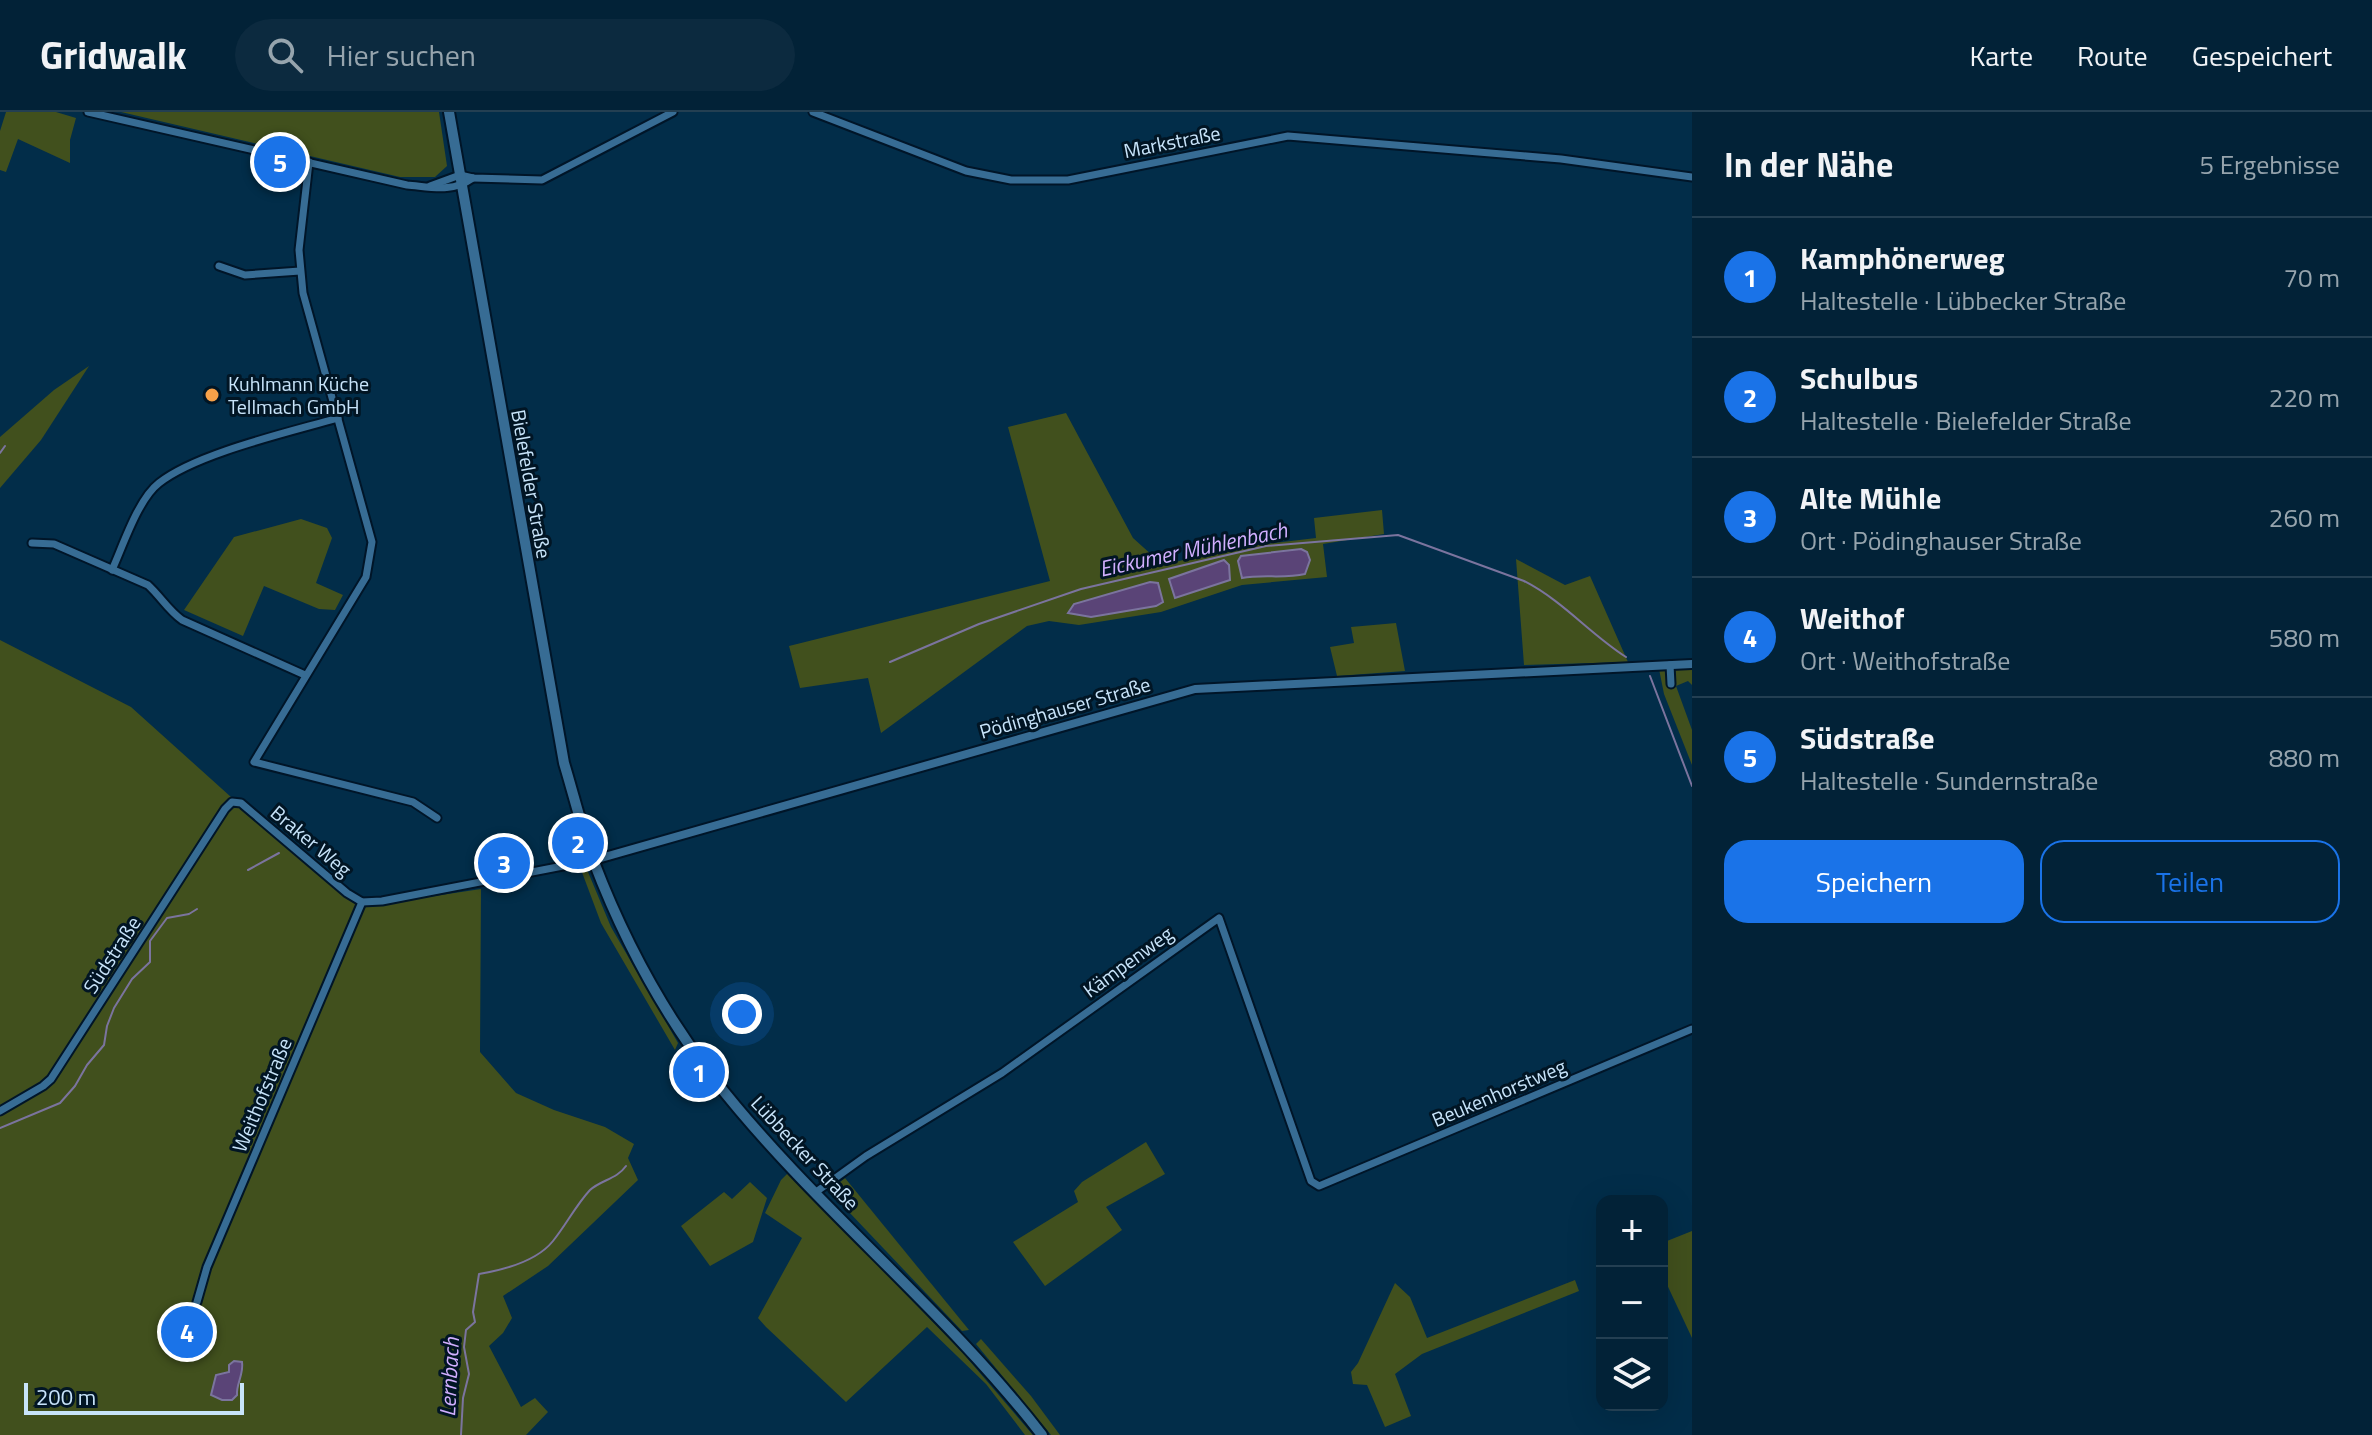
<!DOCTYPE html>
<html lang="de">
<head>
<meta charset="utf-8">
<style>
	body { margin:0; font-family:"Titillium Web",sans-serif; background:#0c2a3f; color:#f1f3f6 }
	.controls { position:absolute; right:24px; bottom:24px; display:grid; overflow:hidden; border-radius:16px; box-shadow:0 8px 32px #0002 }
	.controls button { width:72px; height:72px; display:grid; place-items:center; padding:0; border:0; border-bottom:2px solid #233f52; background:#022237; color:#f1f3f6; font:40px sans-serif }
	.scale { position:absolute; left:24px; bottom:20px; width:220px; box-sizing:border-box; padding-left:8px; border:4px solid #c8e4fa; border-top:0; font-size:22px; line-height:28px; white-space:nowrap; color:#c8e4fa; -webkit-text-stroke:6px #011524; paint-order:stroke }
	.you { position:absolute; left:742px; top:902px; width:28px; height:28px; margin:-20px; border:6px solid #fff; border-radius:50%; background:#1a73e8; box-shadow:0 0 0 12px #1a73e833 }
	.badge { display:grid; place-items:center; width:52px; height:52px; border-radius:50%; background:#1a73e8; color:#fff; font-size:26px; font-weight:700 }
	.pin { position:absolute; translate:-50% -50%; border:4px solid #fff; box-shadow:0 2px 8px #0006 }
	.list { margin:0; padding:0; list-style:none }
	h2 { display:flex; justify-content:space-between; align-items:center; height:104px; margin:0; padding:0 32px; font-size:34px }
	h2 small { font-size:26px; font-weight:400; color:#96a4ad }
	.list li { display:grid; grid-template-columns:52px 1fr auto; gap:24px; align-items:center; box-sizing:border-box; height:120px; padding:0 32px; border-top:2px solid #233f52 }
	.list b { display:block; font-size:30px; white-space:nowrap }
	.list p { margin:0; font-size:26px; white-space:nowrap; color:#96a4ad }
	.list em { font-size:26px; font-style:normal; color:#96a4ad }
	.actions { display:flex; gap:16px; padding:24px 32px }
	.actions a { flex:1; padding:18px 0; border:2px solid #1a73e8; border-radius:24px; text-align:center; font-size:28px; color:#1a73e8 }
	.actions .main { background:#1a73e8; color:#fff }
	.icon { flex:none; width:44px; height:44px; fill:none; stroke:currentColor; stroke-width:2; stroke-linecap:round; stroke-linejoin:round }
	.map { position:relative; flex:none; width:1692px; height:1323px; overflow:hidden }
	header { display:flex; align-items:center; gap:48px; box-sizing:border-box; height:112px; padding:0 40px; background:#022237; border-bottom:2px solid #233f52 }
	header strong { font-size:38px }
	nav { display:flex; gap:44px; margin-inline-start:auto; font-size:28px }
	.search { width:560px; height:72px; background:#0c2a3f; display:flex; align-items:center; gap:20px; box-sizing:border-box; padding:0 28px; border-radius:44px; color:#96a4ad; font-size:30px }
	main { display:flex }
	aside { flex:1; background:#022237 }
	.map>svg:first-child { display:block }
	.green { fill:#41501d; fill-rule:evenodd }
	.water { fill:#5a4477; stroke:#7b749e; stroke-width:2 }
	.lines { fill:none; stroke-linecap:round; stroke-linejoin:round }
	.stream { stroke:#7b749e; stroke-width:2 }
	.minor-casing { stroke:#001528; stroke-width:11 }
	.tertiary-casing { stroke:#001528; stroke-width:12 }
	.secondary-casing { stroke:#001528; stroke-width:14 }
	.minor { stroke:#376c94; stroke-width:7 }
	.tertiary { stroke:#376c94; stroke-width:8 }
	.secondary { stroke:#376c94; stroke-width:10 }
	.poi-dot { fill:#f7a149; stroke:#011524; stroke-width:3 }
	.labels { text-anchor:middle; stroke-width:6; stroke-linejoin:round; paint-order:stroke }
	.street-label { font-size:20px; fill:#c8e4fa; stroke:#011524 }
	.poi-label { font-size:20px; fill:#c8e4fa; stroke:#011524; text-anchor:start }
	.water-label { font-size:22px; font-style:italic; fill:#d1afff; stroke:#011524 }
</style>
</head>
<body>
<header>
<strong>Gridwalk</strong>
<div class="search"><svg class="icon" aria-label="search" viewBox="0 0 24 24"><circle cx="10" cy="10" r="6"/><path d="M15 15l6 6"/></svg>Hier suchen</div>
<nav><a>Karte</a><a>Route</a><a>Gespeichert</a></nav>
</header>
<main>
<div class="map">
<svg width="1692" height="1323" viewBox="0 0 1692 1323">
	<rect width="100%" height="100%" fill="#022d49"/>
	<g class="green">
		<path d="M 6,0 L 56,0 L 76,6 L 70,28 L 70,51 L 18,27 L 6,60 L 0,58 L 0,19 Z"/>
		<path d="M 121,0 L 439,0 L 447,54 L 435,65 L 400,65 Z"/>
		<path d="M 89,254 L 41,328 L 0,376 L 0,325 L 54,278 Z"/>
		<path d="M 1066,301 L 1133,426 L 1163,453 L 1232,436 L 1316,426 L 1314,406 L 1382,398 L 1384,422 L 1323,432 L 1327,465 L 1242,473 L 1161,500 L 1079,513 L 1049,509 L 1027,514 L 881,621 L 868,566 L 800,576 L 789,534 L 1050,469 L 1008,315 ZM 1307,440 C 1317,470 1279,462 1261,462 C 1255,463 1248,464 1242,466 Z"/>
		<path d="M 301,407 L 327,416 L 332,426 L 316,471 L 343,483 L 335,498 L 319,497 L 264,474 L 243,524 L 184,498 L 234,425 Z"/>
		<path d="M 1516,447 L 1565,473 L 1590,464 L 1628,550 L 1524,553 Z"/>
		<path d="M 1396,511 L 1405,559 L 1337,564 L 1330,535 L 1354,531 L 1351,515 Z"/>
		<path d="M 0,528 L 131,595 L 231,685 L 346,783 L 381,792 L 481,777 L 480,940 L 516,981 L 554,998 L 605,1015 L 634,1032 L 628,1046 L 638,1068 L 548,1154 L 503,1184 L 512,1206 L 503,1221 L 489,1234 L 521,1295 L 535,1286 L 548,1300 L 526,1323 L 0,1323 Z"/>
		<path d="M 1692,555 L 1692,573 L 1688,569 L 1676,574 L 1692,618 L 1692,653 L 1664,582 L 1659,557 Z"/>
		<path d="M 580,755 L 588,760 L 611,815 L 678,931 L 675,938 L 601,811 Z"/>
		<path d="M 1146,1030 L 1165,1062 L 1106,1095 L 1122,1118 L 1045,1174 L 1013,1130 L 1078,1090 L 1074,1079 L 1082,1070 Z"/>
		<path d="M 788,1061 L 962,1240 L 1033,1323 L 1025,1323 L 986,1272 L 927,1215 L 846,1290 L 766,1215 L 758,1206 L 802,1126 L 765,1101 L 781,1068 Z"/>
		<path d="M 845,1066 L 969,1218 L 962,1219 L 829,1079 Z"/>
		<path d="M 750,1070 L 767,1086 L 753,1130 L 710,1154 L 681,1114 L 724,1080 L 732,1087 Z"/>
		<path d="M 1692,1119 L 1692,1226 L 1662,1162 L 1662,1131 Z"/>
		<path d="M 1575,1168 L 1579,1179 L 1422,1242 L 1395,1262 L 1411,1304 L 1385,1315 L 1367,1273 L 1353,1272 L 1351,1260 L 1358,1251 L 1395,1171 L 1410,1185 L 1427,1226 Z"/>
		<path d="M 981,1227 L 1031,1284 L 1060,1323 L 1051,1323 L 976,1232 Z"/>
	</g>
	<g class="water">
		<path d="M 1301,437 L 1307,440 L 1310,448 L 1305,462 C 1284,467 1263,462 1242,466 L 1238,449 L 1241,444 Z"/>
		<path d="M 1224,448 L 1229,453 L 1230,468 L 1175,486 L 1169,467 Z"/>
		<path d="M 1150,470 L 1158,471 L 1163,490 L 1156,494 L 1091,505 L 1068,501 L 1074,492 Z"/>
		<path d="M 234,1249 L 242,1250 C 244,1262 236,1272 237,1283 L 232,1288 L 222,1288 L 211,1283 L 216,1263 L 229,1260 L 229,1253 Z"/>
	</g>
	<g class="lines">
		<g class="stream">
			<path d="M 0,341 L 5,334"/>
			<path d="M 890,550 L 979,512 L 1081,477 L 1266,434 L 1398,423 L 1524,469 C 1563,489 1590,522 1626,545"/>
			<path d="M 1650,564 L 1692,674"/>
			<path d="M 248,758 L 279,741"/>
			<path d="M 0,1016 L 60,991 L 75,974 L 87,953 L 104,933 L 107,914 L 114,896 L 132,867 L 150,850 L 150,829 L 167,806 L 189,802 L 197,797"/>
			<path d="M 461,1323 L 463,1286 L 469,1262 L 464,1235 L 466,1218 L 475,1210 L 473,1200 L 479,1162 C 503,1158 537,1149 553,1129 C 566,1113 576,1093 590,1078 C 601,1068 617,1067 626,1054"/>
		</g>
		<g class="minor-casing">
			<g id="minor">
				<path d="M 88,0 L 407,73 C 431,75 452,81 473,66"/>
				<path d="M 813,0 L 966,59 L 1011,68 L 1068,68 L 1288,24 L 1561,47 L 1692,65"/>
				<path d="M 309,50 L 299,138 L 303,181 L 372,430 L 366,465 L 254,650 L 413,690 L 437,706"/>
				<path d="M 430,74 L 460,63 L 473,66 L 542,68 L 673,0"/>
				<path d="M 219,154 L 245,163 L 300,159"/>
				<path d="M 32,431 L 54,432 L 148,473 C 161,485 168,498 182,508 L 305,563"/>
				<path d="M 112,458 C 123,434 138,387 159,371 C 197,341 290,320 338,306"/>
				<path d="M 1670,553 L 1671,572"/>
				<path d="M 0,999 L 43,974 L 51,967 L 225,697 L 232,690 L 241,691 L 347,781 L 362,790 L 382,789 L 594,748"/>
				<path d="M 816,1080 L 866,1044 L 1002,961 L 1219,806 L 1311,1069 L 1319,1074 L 1692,917"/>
				<path d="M 197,1190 L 207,1155 L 362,790"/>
			</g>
		</g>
		<g class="tertiary-casing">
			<path id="tertiary" d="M 594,748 L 1195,577 L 1692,552"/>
		</g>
		<g class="secondary-casing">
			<path id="secondary" d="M 449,0 L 564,651 C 574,684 582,718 594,750 C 623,826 664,902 714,967 C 813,1094 943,1195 1042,1323"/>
		</g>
		<use href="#minor" class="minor"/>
		<use href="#tertiary" class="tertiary"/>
		<use href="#secondary" class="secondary"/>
	</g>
	<circle class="poi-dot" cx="212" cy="283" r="8"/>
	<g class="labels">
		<g class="street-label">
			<text transform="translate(1172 30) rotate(-11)" y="7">Markstraße</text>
			<text transform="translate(531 372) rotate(80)" y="7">Bielefelder Straße</text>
			<text transform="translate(1065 596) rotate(-16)" y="7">Pödinghauser Straße</text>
			<text transform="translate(311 729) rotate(40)" y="7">Braker Weg</text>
			<text transform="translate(112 843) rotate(-57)" y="7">Südstraße</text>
			<text transform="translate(1128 850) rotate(-36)" y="7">Kämpenweg</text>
			<text transform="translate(1499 981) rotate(-23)" y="7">Beukenhorstweg</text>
			<text transform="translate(262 983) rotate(-67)" y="7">Weithofstraße</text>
			<text transform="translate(805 1041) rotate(47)" y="7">Lübbecker Straße</text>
		</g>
		<g class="poi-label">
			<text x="228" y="279">Kuhlmann Küche<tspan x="228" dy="23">Tellmach GmbH</tspan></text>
		</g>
		<g class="water-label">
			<text transform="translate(1193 437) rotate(-12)" y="8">Eickumer Mühlenbach</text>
			<text transform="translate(449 1265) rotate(-87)" y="8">Lernbach</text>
		</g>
	</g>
</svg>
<div class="controls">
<button>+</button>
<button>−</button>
<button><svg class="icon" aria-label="layers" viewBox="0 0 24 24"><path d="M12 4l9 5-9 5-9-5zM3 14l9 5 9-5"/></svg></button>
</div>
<div class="scale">200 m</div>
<div class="you"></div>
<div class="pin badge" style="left:699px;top:960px">1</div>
<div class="pin badge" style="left:578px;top:731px">2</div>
<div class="pin badge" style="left:504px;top:751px">3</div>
<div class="pin badge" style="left:187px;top:1220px">4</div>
<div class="pin badge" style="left:280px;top:50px">5</div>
</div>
<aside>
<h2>In der Nähe<small>5 Ergebnisse</small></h2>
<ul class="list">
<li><span class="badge">1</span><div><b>Kamphönerweg</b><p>Haltestelle · Lübbecker Straße</p></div><em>70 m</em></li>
<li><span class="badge">2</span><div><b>Schulbus</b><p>Haltestelle · Bielefelder Straße</p></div><em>220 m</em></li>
<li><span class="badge">3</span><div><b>Alte Mühle</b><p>Ort · Pödinghauser Straße</p></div><em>260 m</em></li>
<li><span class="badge">4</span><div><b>Weithof</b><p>Ort · Weithofstraße</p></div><em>580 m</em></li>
<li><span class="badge">5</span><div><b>Südstraße</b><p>Haltestelle · Sundernstraße</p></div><em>880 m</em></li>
</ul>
<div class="actions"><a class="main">Speichern</a><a>Teilen</a></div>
</aside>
</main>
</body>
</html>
